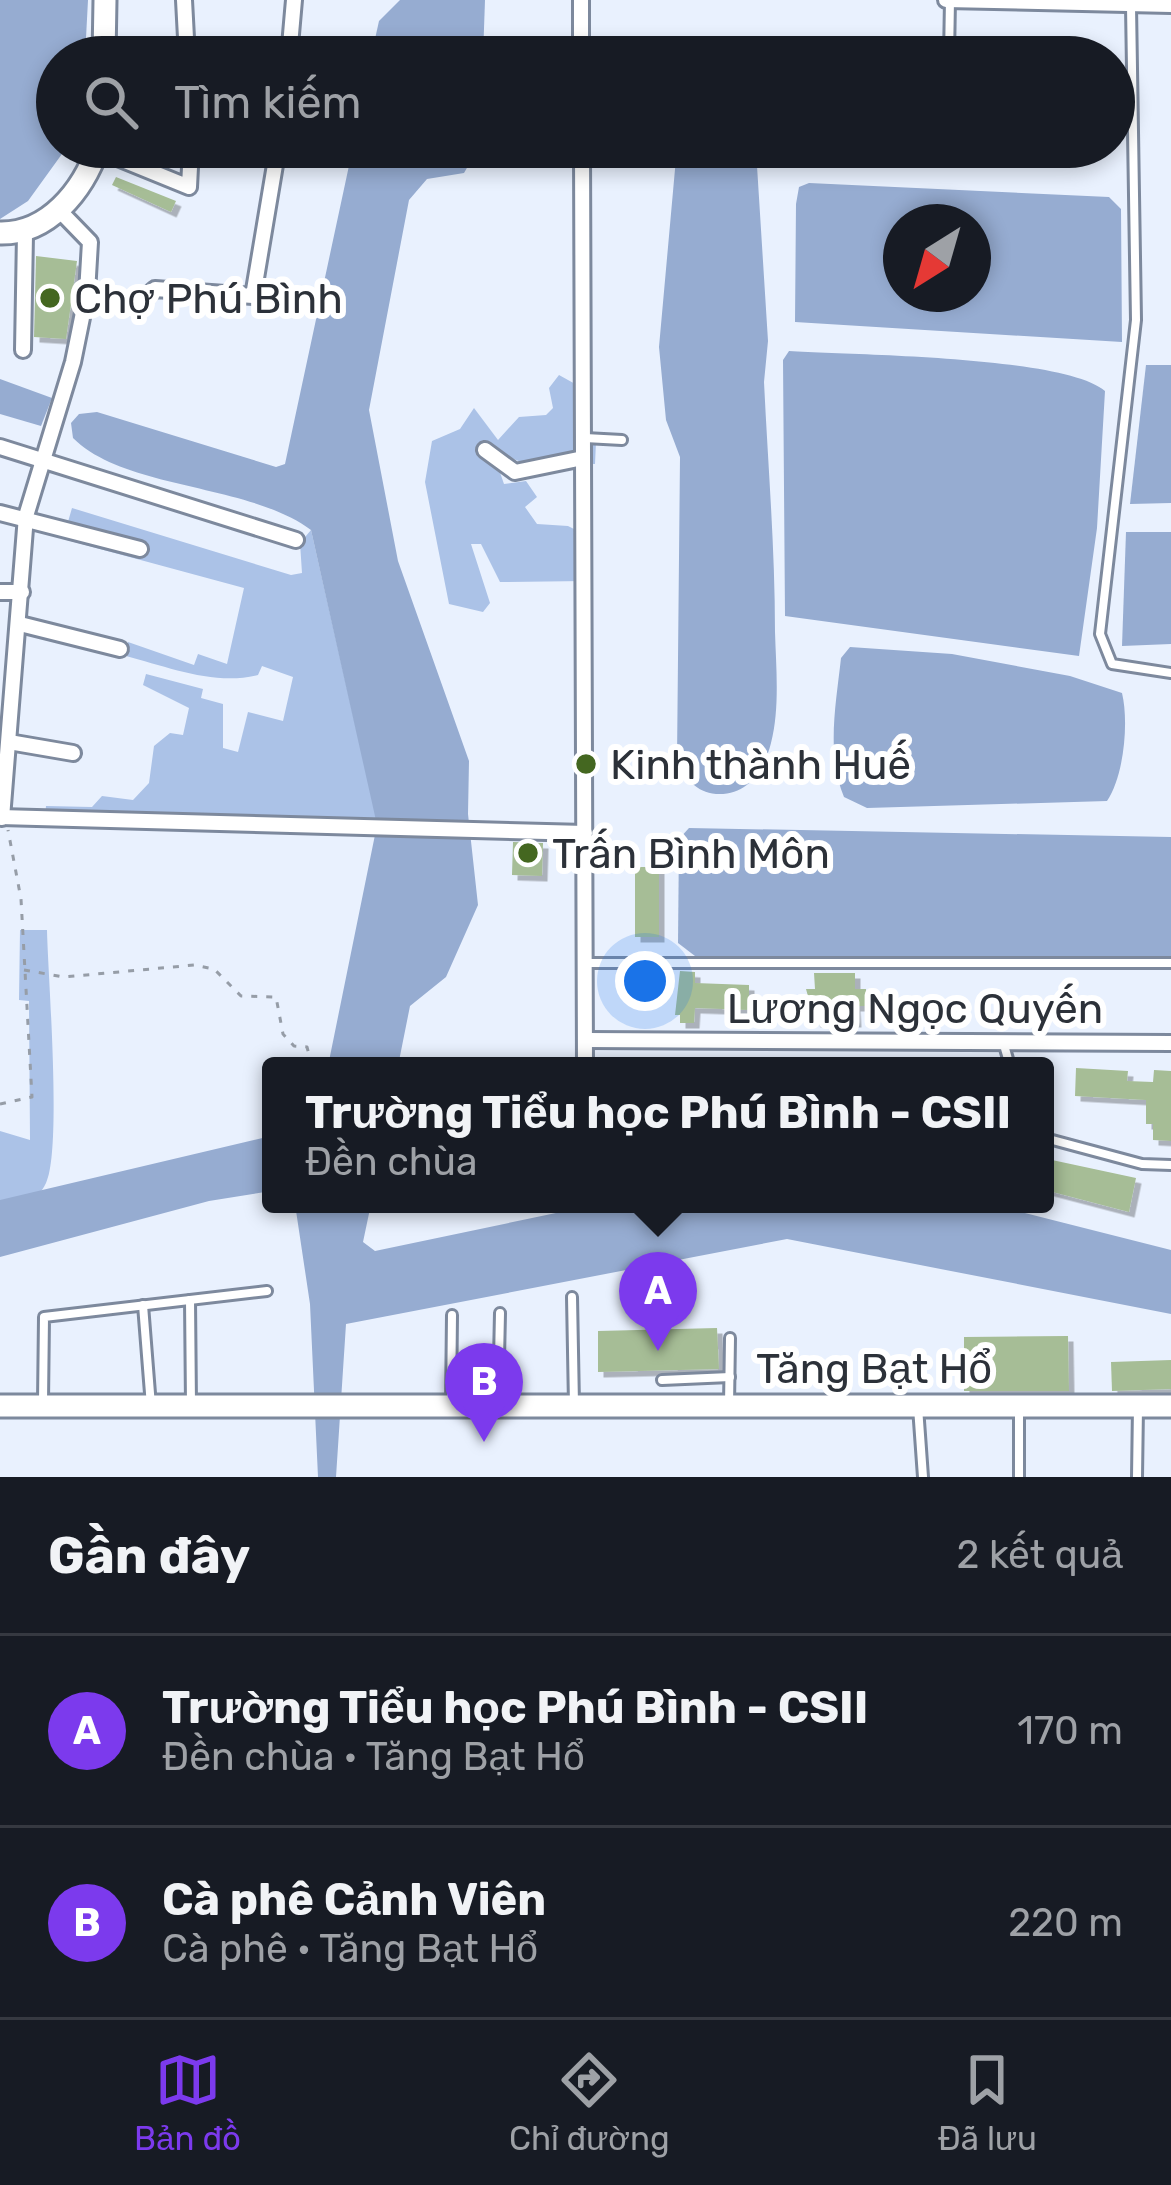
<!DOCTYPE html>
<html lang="vi">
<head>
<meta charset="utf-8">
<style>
	body { margin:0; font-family:Rubik,sans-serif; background:#20242c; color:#f1f3f6 }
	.compass { position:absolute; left:883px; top:204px; width:108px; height:108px; border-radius:50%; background:#171b24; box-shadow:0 6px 18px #0003; rotate:217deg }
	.you { position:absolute; left:645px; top:981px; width:42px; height:42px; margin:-30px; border:9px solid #fff; border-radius:50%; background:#1a73e8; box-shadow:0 0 0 18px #1a73e833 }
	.badge { display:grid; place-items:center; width:78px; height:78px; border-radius:50%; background:#7c3aed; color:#fff; font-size:39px; font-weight:700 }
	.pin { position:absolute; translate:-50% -99px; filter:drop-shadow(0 3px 6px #0008) }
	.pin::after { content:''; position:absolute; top:63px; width:42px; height:36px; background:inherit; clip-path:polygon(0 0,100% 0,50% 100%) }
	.popup { position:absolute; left:262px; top:1057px; width:792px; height:156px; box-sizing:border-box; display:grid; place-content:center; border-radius:12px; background:#171b24; filter:drop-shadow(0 3px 9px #0005); font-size:39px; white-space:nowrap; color:#9ea1a6 }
	.popup b { font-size:45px; color:#f1f3f6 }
	.popup::after { content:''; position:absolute; left:50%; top:100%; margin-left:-24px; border:24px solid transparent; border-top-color:#171b24 }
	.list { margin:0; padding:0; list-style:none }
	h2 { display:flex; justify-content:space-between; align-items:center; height:156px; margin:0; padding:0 48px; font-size:51px }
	h2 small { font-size:39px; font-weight:400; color:#9ea1a6 }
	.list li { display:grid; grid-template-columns:78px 1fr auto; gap:36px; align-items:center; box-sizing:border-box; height:192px; padding:0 48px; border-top:3px solid #363941 }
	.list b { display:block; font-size:45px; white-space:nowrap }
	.list p { margin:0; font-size:39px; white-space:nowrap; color:#9ea1a6 }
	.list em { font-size:39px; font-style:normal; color:#9ea1a6 }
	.icon { flex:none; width:66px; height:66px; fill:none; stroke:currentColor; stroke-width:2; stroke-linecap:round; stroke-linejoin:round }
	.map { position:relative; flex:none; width:1171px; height:1477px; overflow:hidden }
	.search { position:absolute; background:#171b24; box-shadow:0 6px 18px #0003; left:36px; right:36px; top:36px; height:132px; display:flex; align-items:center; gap:30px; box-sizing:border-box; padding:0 42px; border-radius:66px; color:#9ea1a6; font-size:45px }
	.sheet { height:540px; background:#171b24 }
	nav { display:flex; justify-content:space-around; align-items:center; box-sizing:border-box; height:168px; border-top:3px solid #363941; background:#171b24; font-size:33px; color:#9ea1a6 }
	nav a { display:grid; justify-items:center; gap:6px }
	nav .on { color:#7c3aed }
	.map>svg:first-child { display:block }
	.forest { fill:#abc2e7 }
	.water { fill:#96acd1; fill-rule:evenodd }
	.building { fill:#a6bd96; filter:url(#shadow) }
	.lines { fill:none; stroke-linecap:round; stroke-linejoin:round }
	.service-casing { stroke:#7d899d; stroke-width:14 }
	.minor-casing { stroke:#7d899d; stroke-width:20 }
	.secondary-casing { stroke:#7d899d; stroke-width:27 }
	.path { stroke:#969da7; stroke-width:3; stroke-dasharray:6 9; stroke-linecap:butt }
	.service { stroke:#fff; stroke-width:8 }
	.minor { stroke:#fff; stroke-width:14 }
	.secondary { stroke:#fff; stroke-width:21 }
	.poi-dot { fill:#446720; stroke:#fff; stroke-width:4.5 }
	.labels { text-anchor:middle; stroke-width:12; stroke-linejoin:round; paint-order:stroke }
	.poi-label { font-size:42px; fill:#2c3139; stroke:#fff; text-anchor:start }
	.street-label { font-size:42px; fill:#2c3139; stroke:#fff }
</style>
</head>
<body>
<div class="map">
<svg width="1171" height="1477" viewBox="0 0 1171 1477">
	<defs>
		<filter id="shadow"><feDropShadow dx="5.5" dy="5.5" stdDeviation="0" flood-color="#0004"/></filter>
	</defs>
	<rect width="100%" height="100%" fill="#e9f1fe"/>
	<g class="forest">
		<path d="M 559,375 L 577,385 L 581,406 L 590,415 L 584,428 L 596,442 L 595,464 L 521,462 L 499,453 L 496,461 L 504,484 L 526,481 L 537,497 L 525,507 L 537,524 L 568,526 L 592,538 L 585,581 L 500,582 L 481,544 L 471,544 L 490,603 L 483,612 L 449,604 L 425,482 L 432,441 L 460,429 L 474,408 L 498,440 L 519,417 L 546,415 L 553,408 L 549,388 Z"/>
		<path d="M 72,508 L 291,575 L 302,573 L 300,543 L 311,530 L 378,825 L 45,817 L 46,806 L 92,807 L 102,796 L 133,800 L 149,783 L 154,746 L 170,733 L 183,735 L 189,708 L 143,685 L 146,674 L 203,689 L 201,698 L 223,704 L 223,748 L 238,752 L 248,712 L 283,721 L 293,677 L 262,666 L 258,675 C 215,686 168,667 126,656 L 128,642 L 194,665 L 198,654 L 227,664 L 244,588 L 63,539 Z"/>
		<path d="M 20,930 L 47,930 C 48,976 62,1150 46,1183 C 36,1204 20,1206 0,1211 L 0,1131 L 30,1140 L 29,1001 L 19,1000 Z"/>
	</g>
	<g class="water">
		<path d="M 0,0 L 88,0 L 85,57 L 57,57 L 57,147 L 67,147 L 28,201 L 0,219 Z"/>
		<path d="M 400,0 L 485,0 L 483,57 L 371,57 L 379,21 Z"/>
		<path d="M 353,147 L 479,147 L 464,173 L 427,179 L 409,200 L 369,410 L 398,561 L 469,761 L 468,814 L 478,905 L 446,977 L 410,1006 L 398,1066 L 328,1066 L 377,825 L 311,530 C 248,483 125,490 73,438 L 71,423 L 79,414 L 97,412 L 276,467 L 285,464 Z"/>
		<path d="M 677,147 L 756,150 L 768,341 L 764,382 C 768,465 775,549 775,632 C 776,667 780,708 771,743 C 764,771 747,796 716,794 C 695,792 686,778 677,760 L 680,457 L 666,420 L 659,347 Z"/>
		<path d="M 809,183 L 1109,197 L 1121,209 L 1122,342 L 795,322 L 796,204 L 799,187 ZM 901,222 L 973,222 L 973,294 L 901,294 Z"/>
		<path d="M 789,351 C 853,355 1064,356 1105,391 L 1097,528 L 1079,656 L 785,616 L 783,360 Z"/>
		<path d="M 1146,365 L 1171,365 L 1171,503 L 1130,504 Z"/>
		<path d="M 0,379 L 52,398 L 41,426 L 0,414 Z"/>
		<path d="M 1126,532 L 1171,532 L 1171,644 L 1122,646 Z"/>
		<path d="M 850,647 L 952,654 L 1070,676 L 1122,693 C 1129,722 1124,776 1107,801 L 867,808 L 844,797 C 826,754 836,704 841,658 Z"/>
		<path d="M 689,828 L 1171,837 L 1171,962 L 695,956 L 678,943 L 679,839 Z"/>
		<path d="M 271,1136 L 271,1191 L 209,1201 L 0,1257 L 0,1200 Z"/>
		<path d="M 295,1204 L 371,1204 L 363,1242 L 375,1251 L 599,1204 L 989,1204 L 1171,1250 L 1171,1314 L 787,1239 L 346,1324 L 336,1477 L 318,1477 L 310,1304 Z"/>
	</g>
	<g class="building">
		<path d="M 116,177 L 176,201 L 171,212 L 112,185 Z"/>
		<path d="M 36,256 L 77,261 L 66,339 L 34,337 Z"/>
		<path d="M 513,842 L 543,843 L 542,876 L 512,875 Z"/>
		<rect x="635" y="867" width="24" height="70"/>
		<path d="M 680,971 L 695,972 L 695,983 L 749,985 L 749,1010 L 695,1008 L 694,1023 L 680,1023 L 680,1015 L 675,1015 Z"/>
		<path d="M 814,973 L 855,973 L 855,989 L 866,989 L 866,1006 L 855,1006 L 856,1022 L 815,1022 L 806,989 L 815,989 Z"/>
		<path d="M 1076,1068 L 1128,1071 L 1127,1081 L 1153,1082 L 1154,1070 L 1171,1071 L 1171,1141 L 1153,1140 L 1153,1124 L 1146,1124 L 1146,1100 L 1075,1096 Z"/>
		<path d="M 1052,1160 L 1136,1178 L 1129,1212 L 1045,1190 Z"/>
		<path d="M 717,1328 L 719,1369 L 598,1372 L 598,1331 Z"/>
		<path d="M 1068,1336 L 1069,1391 L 964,1391 L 964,1337 Z"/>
		<path d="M 1171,1360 L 1171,1389 L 1112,1391 L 1111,1362 Z"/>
	</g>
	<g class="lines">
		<g class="service-casing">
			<g id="service">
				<path d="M 1131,6 L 1136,320 L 1100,634 L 1112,664 L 1171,673"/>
				<path d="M 949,57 L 950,0"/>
				<path d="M 1114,84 L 1132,85"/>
				<path d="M 585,438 L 622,440"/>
				<path d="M 586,963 L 1171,963"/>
				<path d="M 1004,1045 L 1010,1066"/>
				<path d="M 1045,1138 L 1142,1164 L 1171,1165"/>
				<path d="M 572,1297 L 574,1405"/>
				<path d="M 190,1300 L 191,1405"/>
				<path d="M 143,1305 L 151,1406"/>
				<path d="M 662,1380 L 730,1377"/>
				<path d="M 43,1402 L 44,1317 L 267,1291"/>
				<path d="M 451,1405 L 452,1315"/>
				<path d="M 498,1405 L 500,1313"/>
				<path d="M 729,1405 L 730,1338"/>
				<path d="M 918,1407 L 923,1477"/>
				<path d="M 1019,1408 L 1019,1477"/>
				<path d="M 1137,1477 L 1138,1407"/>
			</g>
		</g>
		<g class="minor-casing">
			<g id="minor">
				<path d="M 184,0 L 187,57"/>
				<path d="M 581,0 L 581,57"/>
				<path d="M 946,0 L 1171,5"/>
				<path d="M 289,57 L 294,0"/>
				<path d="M 582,147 L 585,1066"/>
				<path d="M 98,150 L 189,187 L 191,147"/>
				<path d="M 87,293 L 134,307 L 155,289 L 253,296 L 278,147"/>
				<path d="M 23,350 L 25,234"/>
				<path d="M 0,447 L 296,540"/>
				<path d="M 485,450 L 515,472 L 583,458"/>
				<path d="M 0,513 L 140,549"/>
				<path d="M 0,592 L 22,592"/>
				<path d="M 20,624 L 120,649"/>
				<path d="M 9,742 L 73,753"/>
				<path d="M 0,817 L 585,833"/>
				<path d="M 2,818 L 26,516 L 73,362 L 87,293 L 90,242 L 58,209"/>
				<path d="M 587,1040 L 1171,1043"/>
			</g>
		</g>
		<g class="secondary-casing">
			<g id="secondary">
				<path d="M 104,57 L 105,0"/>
				<path d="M 0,233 C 48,234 83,191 98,147"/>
				<path d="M 0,1406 L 1171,1406"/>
			</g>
		</g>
		<g class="path">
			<path d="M 24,970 L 64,977 L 194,965 L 214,969 L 241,996 L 276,997 L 283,1034 L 294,1046 L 307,1047 L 312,1066"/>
			<path d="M 0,1104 L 32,1097 L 21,899 L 8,830"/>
		</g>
		<use href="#service" class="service"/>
		<use href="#minor" class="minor"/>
		<use href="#secondary" class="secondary"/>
	</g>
	<g class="poi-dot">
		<circle cx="50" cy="298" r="12"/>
		<circle cx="586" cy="764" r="12"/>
		<circle cx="528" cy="853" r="12"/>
	</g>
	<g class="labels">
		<g class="poi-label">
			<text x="74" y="313">Chợ Phú Bình</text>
			<text x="610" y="779">Kinh thành Huế</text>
			<text x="552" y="868">Trấn Bình Môn</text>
		</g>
		<g class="street-label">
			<text x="915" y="1023">Lương Ngọc Quyến</text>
			<text x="874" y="1383">Tăng Bạt Hổ</text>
		</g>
	</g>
</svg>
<svg class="compass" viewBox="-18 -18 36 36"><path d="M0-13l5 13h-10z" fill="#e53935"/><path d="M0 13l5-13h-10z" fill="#9ea1a6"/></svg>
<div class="you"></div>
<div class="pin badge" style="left:658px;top:1351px">A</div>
<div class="popup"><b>Trường Tiểu học Phú Bình - CSII</b>Đền chùa</div>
<div class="pin badge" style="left:484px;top:1442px">B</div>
<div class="search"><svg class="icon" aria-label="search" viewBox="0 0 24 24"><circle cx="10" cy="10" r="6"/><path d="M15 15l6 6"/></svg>Tìm kiếm</div>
</div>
<section class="sheet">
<h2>Gần đây<small>2 kết quả</small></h2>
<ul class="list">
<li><span class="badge">A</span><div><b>Trường Tiểu học Phú Bình - CSII</b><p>Đền chùa · Tăng Bạt Hổ</p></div><em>170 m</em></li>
<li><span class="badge">B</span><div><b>Cà phê Cảnh Viên</b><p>Cà phê · Tăng Bạt Hổ</p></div><em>220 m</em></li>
</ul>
</section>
<nav>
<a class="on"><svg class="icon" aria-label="map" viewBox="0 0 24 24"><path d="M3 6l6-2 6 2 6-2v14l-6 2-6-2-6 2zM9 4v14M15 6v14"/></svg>Bản đồ</a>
<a><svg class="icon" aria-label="directions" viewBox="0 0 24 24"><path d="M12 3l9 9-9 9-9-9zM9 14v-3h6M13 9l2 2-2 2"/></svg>Chỉ đường</a>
<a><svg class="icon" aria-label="saved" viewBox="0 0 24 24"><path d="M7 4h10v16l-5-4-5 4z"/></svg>Đã lưu</a>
</nav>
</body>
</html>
